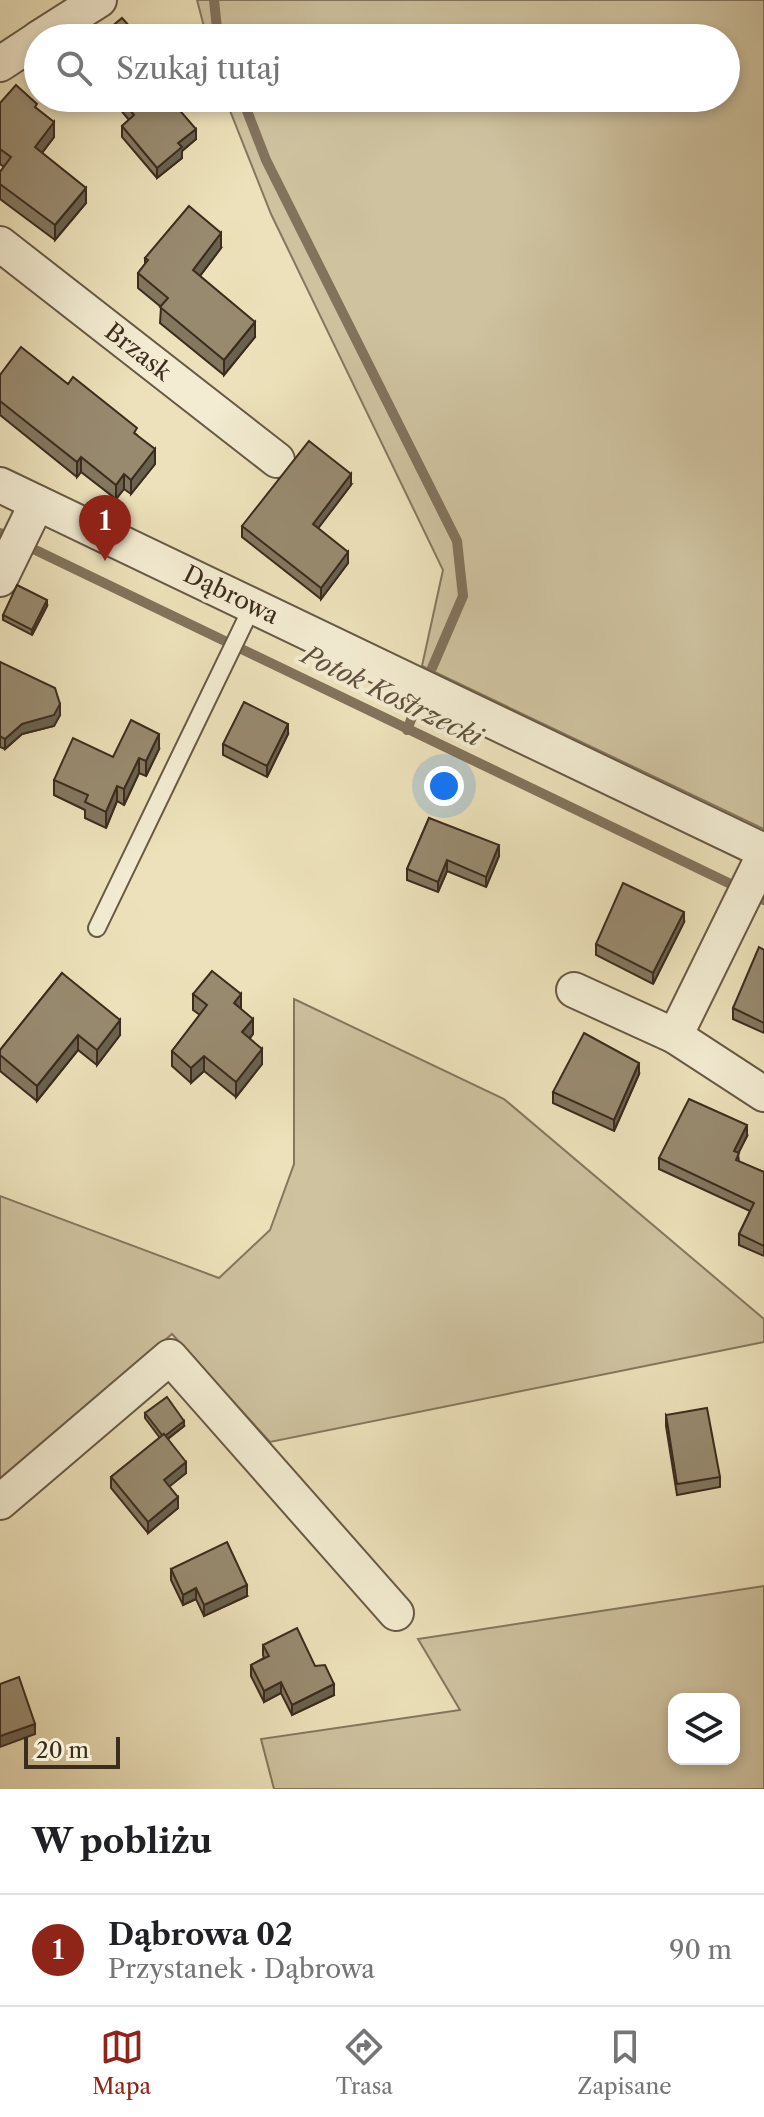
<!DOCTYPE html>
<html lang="pl">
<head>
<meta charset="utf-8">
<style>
	body { margin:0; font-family:"Libre Caslon Text",serif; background:#f6f6f6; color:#202124 }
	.controls { position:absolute; right:24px; bottom:24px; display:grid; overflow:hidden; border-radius:16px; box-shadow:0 4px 12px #0003 }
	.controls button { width:72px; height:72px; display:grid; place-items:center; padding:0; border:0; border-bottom:2px solid #e0e0e0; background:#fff; color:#202124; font:40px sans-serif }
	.scale { position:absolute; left:24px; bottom:20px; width:96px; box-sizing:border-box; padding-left:8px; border:4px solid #3c2c1e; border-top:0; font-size:22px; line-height:28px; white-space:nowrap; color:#3c2c1e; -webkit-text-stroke:6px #f3ecd2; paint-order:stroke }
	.you { position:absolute; left:444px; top:786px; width:28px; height:28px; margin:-20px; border:6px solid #fff; border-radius:50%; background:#1a73e8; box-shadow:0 0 0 12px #1a73e833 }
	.badge { display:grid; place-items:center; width:52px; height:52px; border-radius:50%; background:#8f2418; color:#fff; font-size:26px; font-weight:700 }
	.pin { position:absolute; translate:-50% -66px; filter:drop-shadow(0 2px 4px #0008) }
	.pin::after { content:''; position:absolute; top:42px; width:28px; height:24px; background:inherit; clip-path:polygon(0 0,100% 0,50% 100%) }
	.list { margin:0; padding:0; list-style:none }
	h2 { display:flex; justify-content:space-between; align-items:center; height:104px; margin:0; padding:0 32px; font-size:34px }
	h2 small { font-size:26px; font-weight:400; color:#757577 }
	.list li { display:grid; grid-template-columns:52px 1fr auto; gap:24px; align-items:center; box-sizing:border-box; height:112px; padding:0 32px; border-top:2px solid #e0e0e0 }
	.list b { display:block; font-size:30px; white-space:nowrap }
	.list p { margin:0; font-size:26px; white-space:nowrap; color:#757577 }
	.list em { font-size:26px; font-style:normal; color:#757577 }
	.icon { flex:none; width:44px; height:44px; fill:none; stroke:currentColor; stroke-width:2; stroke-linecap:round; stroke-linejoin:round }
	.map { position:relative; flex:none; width:764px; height:1789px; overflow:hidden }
	.search { position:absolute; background:#fff; box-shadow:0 4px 12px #0003; left:24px; right:24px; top:24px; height:88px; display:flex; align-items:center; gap:20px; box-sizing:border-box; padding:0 28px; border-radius:44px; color:#757577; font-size:30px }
	.sheet { height:216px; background:#fff }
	nav { display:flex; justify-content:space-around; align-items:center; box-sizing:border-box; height:112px; border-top:2px solid #e0e0e0; background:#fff; font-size:22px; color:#757577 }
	nav a { display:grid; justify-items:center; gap:4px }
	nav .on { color:#8f2418 }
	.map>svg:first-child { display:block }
	.green { fill:#cec29f; stroke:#85775e; stroke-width:2; fill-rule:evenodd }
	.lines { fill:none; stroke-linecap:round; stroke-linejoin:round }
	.stream { stroke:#82735c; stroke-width:10 }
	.lane-casing { stroke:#685945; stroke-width:20 }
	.street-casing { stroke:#685945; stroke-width:38 }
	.lane { stroke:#f3ecd2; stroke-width:16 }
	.street { stroke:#f3ecd2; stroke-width:34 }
	.wall { fill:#83775f; stroke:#3c2c1e; stroke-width:2 }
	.shaded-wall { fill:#6a614e; stroke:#3c2c1e; stroke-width:2 }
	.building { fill:#988a6f; stroke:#3c2c1e; stroke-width:2 }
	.labels { text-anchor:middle; stroke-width:8; stroke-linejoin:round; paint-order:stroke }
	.street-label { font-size:24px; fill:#3c2c1e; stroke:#f3ecd2 }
	.water-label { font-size:26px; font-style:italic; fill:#5f503d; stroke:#f3ecd2 }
</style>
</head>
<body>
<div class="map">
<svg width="764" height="1789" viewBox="0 0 764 1789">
	<rect width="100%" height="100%" fill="#ece1ba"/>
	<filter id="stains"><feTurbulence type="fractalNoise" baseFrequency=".0025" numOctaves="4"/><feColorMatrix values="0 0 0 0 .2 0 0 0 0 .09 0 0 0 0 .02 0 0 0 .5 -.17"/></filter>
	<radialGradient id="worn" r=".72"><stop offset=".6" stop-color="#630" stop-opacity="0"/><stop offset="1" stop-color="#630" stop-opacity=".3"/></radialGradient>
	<g class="green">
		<path d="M 197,0 L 764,0 L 764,829 L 422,666 L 443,570 L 271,214 L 225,98 L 726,98 L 726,38 L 207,38 Z"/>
		<path d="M 294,999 L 504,1099 L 764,1319 L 764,1342 L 270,1442 L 172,1334 L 0,1484 L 0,1196 L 219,1278 L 270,1230 L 294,1164 Z"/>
		<path d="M 764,1586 L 764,1789 L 274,1789 L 261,1739 L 460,1710 L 418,1639 ZM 674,1699 L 734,1699 L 734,1759 L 674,1759 Z"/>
	</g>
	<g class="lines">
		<g class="stream">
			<path d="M 214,0 L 218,38"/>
			<path d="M 242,98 L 266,160 L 457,541 L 463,596 L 432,668"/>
			<path d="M 0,533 L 764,900"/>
			<path d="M 407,730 L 416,707"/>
		</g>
		<g class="lane-casing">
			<path id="lane" d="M 97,928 L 253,605"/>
		</g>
		<g class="street-casing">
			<g id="street">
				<path d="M 39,38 L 99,0"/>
				<path d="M 0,64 L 38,39"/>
				<path d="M 0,244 L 277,460"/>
				<path d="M 0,485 L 764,851"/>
				<path d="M 0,579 L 37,503"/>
				<path d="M 574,990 L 675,1036 L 764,855"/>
				<path d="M 675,1036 L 764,1094"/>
				<path d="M 0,1502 L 170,1357 L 396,1613"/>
			</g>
		</g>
		<use href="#lane" class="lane"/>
		<use href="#street" class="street"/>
	</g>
	<g class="wall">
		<path d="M 111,98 L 169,98 L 196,139 L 182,151 L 182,158 L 157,178 L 122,137 L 122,126 L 129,120 Z"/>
		<path d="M 0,103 L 37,109 L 54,137 L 42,153 L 86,203 L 55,240 L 0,199 L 0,172 L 4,167 L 0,164 Z"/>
		<path d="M 221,248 L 200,276 L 255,337 L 224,375 L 160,323 L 161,307 L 138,288 L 138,273 L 145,264 L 145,258 Z"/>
		<path d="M 0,375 L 68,384 L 137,435 L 155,464 L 131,494 L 124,489 L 116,499 L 81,472 L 77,477 L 0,415 Z"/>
		<path d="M 351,485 L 318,528 L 348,563 L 321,599 L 242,537 L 242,526 Z"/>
		<path d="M 47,606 L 32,635 L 3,620 L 3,615 Z"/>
		<path d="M 0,662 L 60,715 L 54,726 L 22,734 L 5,749 L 0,747 Z"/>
		<path d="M 288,734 L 267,777 L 223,755 L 223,744 Z"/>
		<path d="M 159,749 L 146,776 L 139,773 L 124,805 L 117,801 L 106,828 L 85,818 L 85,810 L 54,795 L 54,780 L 113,757 Z"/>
		<path d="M 429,818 L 499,856 L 486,887 L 447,871 L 438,892 L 407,880 L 407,869 Z"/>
		<path d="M 684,922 L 653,984 L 596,955 L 596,944 Z"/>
		<path d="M 764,950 L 764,1033 L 733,1019 L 733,1008 Z"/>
		<path d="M 62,973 L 120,1035 L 97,1065 L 78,1050 L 37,1101 L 0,1071 L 0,1050 Z"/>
		<path d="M 193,994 L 241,1009 L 253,1034 L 250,1038 L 262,1064 L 236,1097 L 204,1071 L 191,1083 L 172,1066 L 172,1051 L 200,1015 L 193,1010 Z"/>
		<path d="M 639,1074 L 614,1131 L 553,1103 L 553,1092 Z"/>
		<path d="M 747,1136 L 738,1153 L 739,1162 L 764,1172 L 764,1256 L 739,1245 L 739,1234 L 750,1211 L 659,1169 L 659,1158 Z"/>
		<path d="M 145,1413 L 184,1426 L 168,1439 L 186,1473 L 169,1486 L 178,1508 L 148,1533 L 111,1488 L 111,1477 L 160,1438 L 145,1418 Z"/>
		<path d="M 666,1415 L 720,1477 L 720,1487 L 677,1495 L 666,1426 Z"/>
		<path d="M 171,1569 L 247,1596 L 204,1616 L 196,1599 L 183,1605 L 171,1580 Z"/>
		<path d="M 263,1645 L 315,1666 L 334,1695 L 292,1715 L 281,1693 L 264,1702 L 251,1676 L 251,1665 L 264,1658 L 263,1655 Z"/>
	</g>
	<g class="shaded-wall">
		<path d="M 54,122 L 54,137 L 35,162 L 35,147 Z"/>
		<path d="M 196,129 L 196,139 L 182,151 L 182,158 L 157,178 L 157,168 L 178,143 Z"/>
		<path d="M 86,188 L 86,203 L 55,240 L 55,225 Z"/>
		<path d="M 221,233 L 221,248 L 193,285 L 193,270 Z"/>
		<path d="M 255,322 L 255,337 L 224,375 L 224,360 Z"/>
		<path d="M 155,449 L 155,464 L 131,494 L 131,480 Z"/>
		<path d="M 81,457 L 81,472 L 77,477 L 77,462 Z"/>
		<path d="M 124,474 L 124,489 L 116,499 L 116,485 Z"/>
		<path d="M 351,474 L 351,485 L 313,535 L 313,524 Z"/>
		<path d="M 348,552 L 348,563 L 321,599 L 321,588 Z"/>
		<path d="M 47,600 L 47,606 L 32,635 L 32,630 Z"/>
		<path d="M 60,704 L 60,715 L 54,726 L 22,734 L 5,749 L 5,739 L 22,724 Z"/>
		<path d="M 288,724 L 288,734 L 267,777 L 267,766 Z"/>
		<path d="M 159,734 L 159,749 L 146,776 L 146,761 Z"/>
		<path d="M 139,758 L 139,773 L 124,805 L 124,789 Z"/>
		<path d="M 117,786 L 117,801 L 106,828 L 106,812 Z"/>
		<path d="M 499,845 L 499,856 L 486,887 L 486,877 Z"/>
		<path d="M 447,860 L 447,871 L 438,892 L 438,882 Z"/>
		<path d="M 684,912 L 684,922 L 653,984 L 653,973 Z"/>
		<path d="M 241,994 L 241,1009 L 234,1003 Z"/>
		<path d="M 253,1019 L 253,1034 L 242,1047 L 242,1032 Z"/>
		<path d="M 120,1020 L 120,1035 L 97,1065 L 97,1050 Z"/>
		<path d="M 78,1035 L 78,1050 L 37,1101 L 37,1086 Z"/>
		<path d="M 262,1049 L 262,1064 L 236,1097 L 236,1082 Z"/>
		<path d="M 204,1056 L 204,1071 L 191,1083 L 191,1068 Z"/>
		<path d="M 639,1063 L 639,1074 L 614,1131 L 614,1120 Z"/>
		<path d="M 747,1125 L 747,1136 L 734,1162 L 734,1151 Z"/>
		<path d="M 184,1421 L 184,1426 L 163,1442 L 163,1437 Z"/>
		<path d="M 186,1462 L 186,1473 L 164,1491 L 164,1480 Z"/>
		<path d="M 178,1497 L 178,1508 L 148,1533 L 148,1522 Z"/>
		<path d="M 247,1585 L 247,1596 L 204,1616 L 204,1605 Z"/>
		<path d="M 196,1588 L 196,1599 L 183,1605 L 183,1595 Z"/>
		<path d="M 281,1682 L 281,1693 L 264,1702 L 264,1691 Z"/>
		<path d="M 334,1684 L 334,1695 L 292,1715 L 292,1705 Z"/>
		<path d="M 35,1724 L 35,1734 L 0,1747 L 0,1736 Z"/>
	</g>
	<g class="building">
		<path d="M 122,18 L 140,38 L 98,38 Z"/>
		<path d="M 16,85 L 37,104 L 35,107 L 54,122 L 35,147 L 86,188 L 55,225 L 0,184 L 0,172 L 11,157 L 0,149 L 0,103 Z"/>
		<path d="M 120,98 L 169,98 L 196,129 L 178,143 L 182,147 L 157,168 L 122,126 L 134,115 Z"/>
		<path d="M 189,206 L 221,233 L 193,270 L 255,322 L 224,360 L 160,307 L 168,298 L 138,273 L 148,260 L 145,258 Z"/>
		<path d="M 21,347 L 68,384 L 73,377 L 137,428 L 134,433 L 155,449 L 131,480 L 124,474 L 116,485 L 81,457 L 77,462 L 0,401 L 0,375 Z"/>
		<path d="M 309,441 L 351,474 L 313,524 L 348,552 L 321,588 L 242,526 Z"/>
		<path d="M 17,585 L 47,600 L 32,630 L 3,615 Z"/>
		<path d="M 0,662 L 55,688 L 60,704 L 54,715 L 22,724 L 5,739 L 0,736 Z"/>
		<path d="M 244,702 L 288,724 L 267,766 L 223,744 Z"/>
		<path d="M 131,720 L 159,734 L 146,761 L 139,758 L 124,789 L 117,786 L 106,812 L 85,802 L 88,795 L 54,780 L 73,738 L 113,757 Z"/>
		<path d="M 429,818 L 499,845 L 486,877 L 447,860 L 438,882 L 407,869 Z"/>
		<path d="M 623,883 L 684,912 L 653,973 L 596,944 Z"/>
		<path d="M 759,947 L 764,950 L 764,1023 L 733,1008 Z"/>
		<path d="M 212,971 L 241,994 L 234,1003 L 253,1019 L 242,1032 L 262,1049 L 236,1082 L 204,1056 L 191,1068 L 172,1051 L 207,1005 L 193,994 Z"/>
		<path d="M 62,973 L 120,1020 L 97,1050 L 78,1035 L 37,1086 L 0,1055 L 0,1050 Z"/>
		<path d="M 584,1033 L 639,1063 L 614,1120 L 553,1092 Z"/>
		<path d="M 689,1099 L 747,1125 L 734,1151 L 739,1153 L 736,1160 L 764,1172 L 764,1246 L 739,1234 L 754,1203 L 659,1158 Z"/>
		<path d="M 167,1397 L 184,1421 L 165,1436 L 164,1434 L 162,1435 L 145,1413 Z"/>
		<path d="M 707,1408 L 720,1477 L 677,1484 L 666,1415 Z"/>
		<path d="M 164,1434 L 186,1462 L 164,1480 L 178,1497 L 148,1522 L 111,1477 Z"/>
		<path d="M 227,1542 L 247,1585 L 204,1605 L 196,1588 L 183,1595 L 171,1569 Z"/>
		<path d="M 297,1628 L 315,1666 L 325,1665 L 334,1684 L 292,1705 L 281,1682 L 264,1691 L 251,1665 L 269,1656 L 263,1645 Z"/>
		<path d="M 19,1677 L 35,1724 L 0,1736 L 0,1684 Z"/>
	</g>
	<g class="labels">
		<g class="street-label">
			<text transform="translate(138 352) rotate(38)" y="8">Brzask</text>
			<text transform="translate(231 595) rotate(26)" y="8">Dąbrowa</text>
		</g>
		<g class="water-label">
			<text transform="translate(392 696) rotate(26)" y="9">Potok Kostrzecki</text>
		</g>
	</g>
	<rect width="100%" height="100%" filter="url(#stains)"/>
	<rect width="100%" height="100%" fill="url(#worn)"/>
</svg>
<div class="controls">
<button><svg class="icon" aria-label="layers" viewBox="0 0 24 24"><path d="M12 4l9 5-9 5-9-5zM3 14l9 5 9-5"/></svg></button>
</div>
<div class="scale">20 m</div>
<div class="you"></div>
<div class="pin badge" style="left:105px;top:561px">1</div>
<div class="search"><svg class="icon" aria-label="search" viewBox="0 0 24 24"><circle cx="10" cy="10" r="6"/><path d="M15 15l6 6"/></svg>Szukaj tutaj</div>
</div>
<section class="sheet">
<h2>W pobliżu<small></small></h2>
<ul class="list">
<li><span class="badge">1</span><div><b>Dąbrowa 02</b><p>Przystanek · Dąbrowa</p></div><em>90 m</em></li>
</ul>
</section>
<nav>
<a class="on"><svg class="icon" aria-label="map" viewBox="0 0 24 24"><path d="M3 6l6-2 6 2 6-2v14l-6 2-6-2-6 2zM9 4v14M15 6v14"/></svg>Mapa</a>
<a><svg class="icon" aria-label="directions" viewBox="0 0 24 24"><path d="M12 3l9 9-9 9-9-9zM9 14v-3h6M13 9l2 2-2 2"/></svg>Trasa</a>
<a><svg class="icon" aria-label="saved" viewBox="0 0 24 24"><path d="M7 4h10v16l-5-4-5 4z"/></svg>Zapisane</a>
</nav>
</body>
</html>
